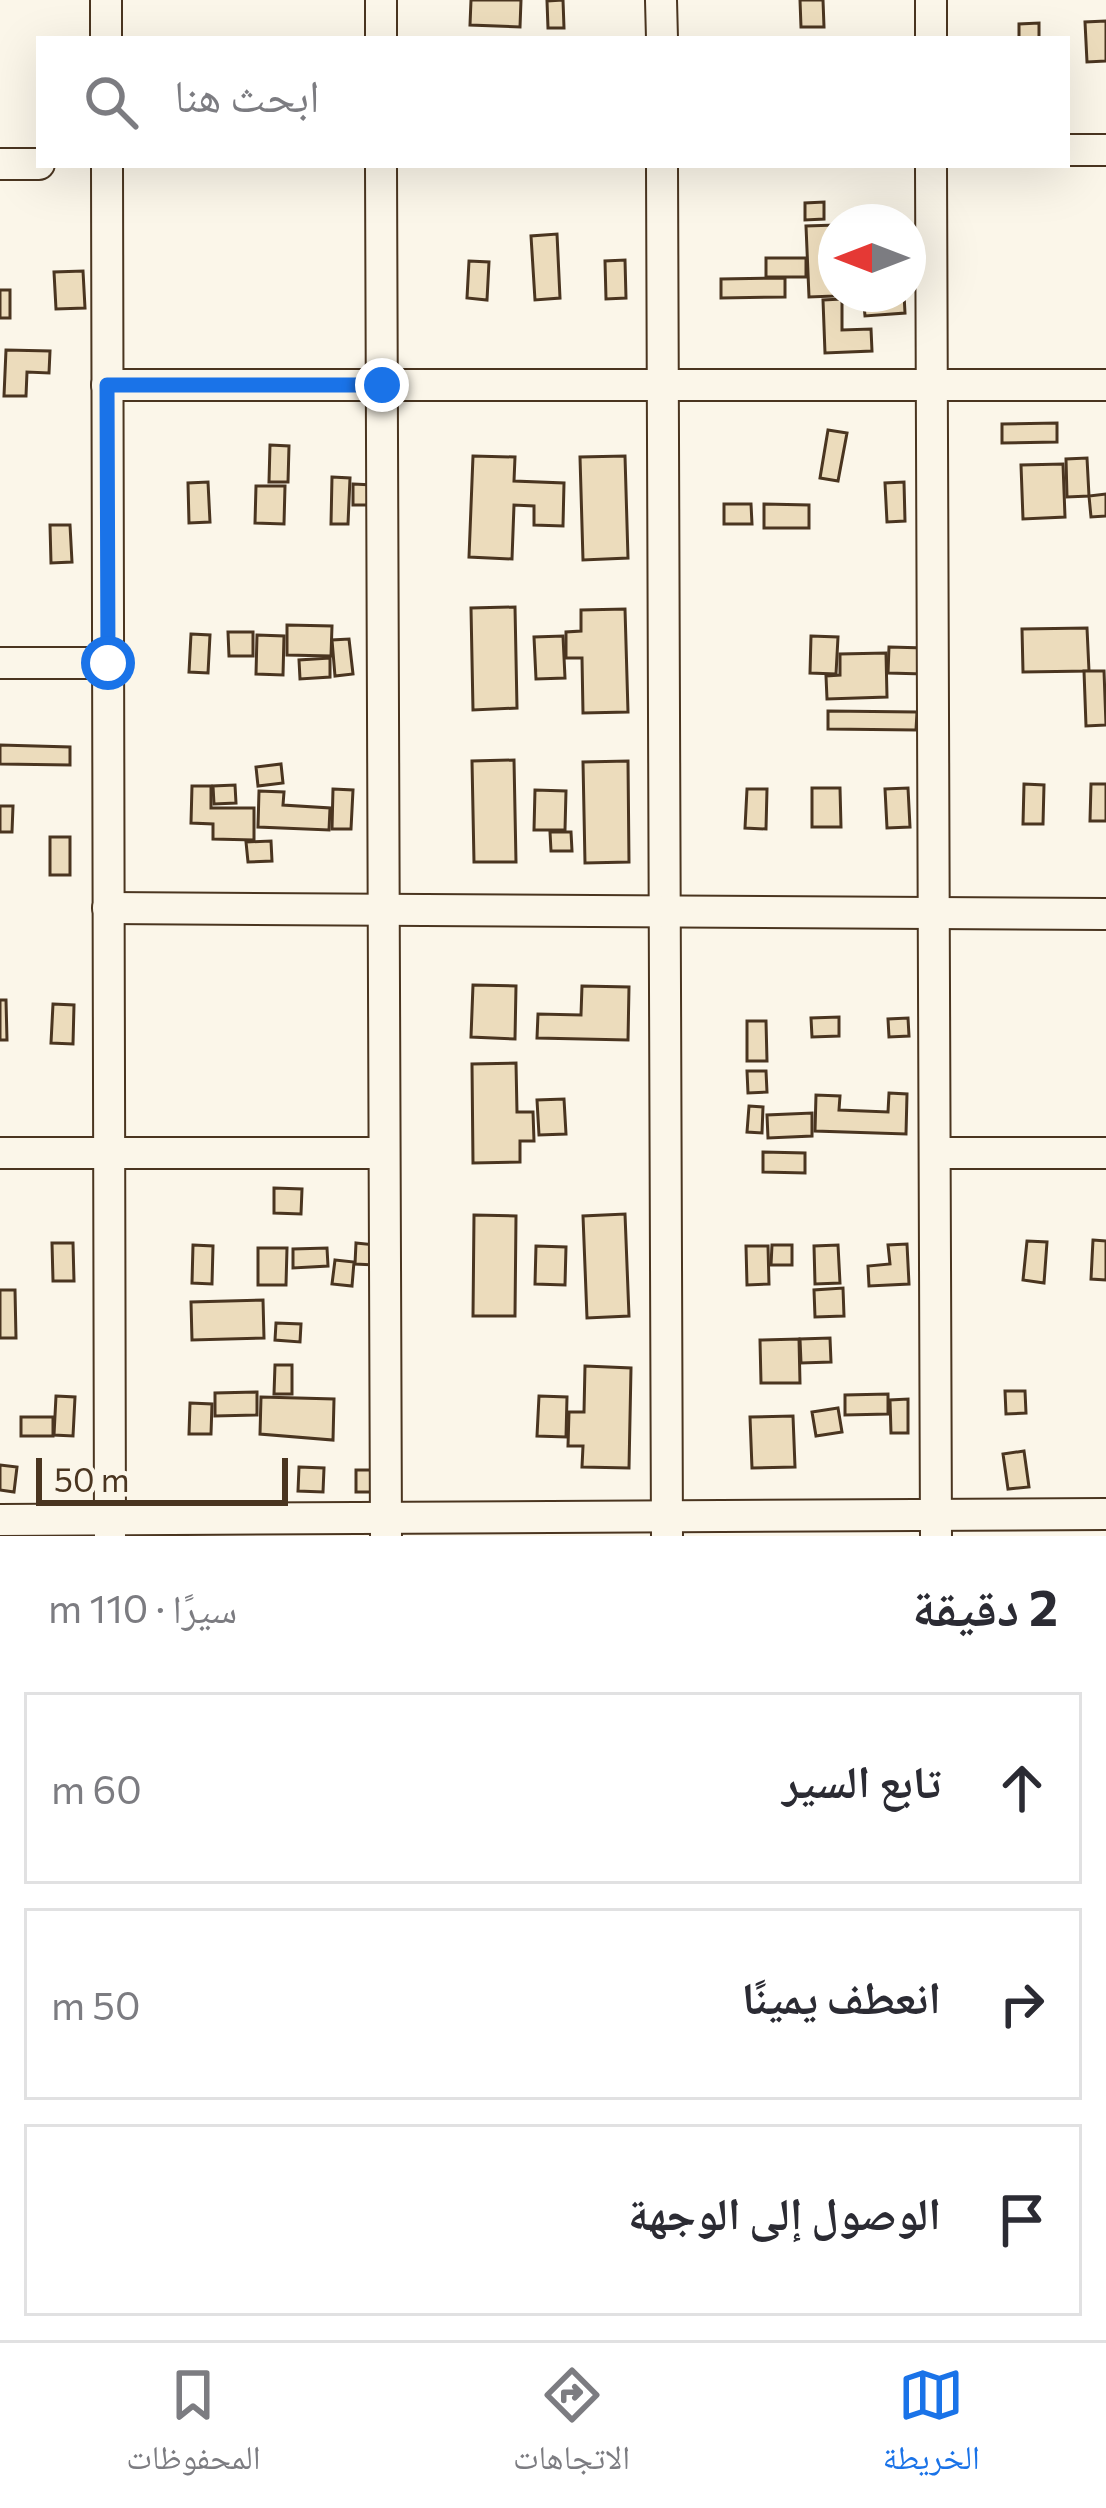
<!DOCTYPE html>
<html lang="ar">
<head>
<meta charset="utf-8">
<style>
	body { margin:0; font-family:Commissioner,"Noto Naskh Arabic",sans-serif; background:#f7f7f7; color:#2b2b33; direction:rtl }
	.compass { position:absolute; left:818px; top:204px; width:108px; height:108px; border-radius:50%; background:#fff; box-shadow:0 12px 48px #0002; rotate:270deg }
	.scale { position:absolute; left:36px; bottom:30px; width:252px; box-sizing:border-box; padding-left:12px; border:6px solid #4a3520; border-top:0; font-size:33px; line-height:42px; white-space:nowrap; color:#4a3520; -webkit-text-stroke:9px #fbf6e9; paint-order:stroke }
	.stop { position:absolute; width:36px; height:36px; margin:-27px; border:9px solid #1a73e8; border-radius:50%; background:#fff }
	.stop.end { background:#1a73e8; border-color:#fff; box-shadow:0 3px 12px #0008 }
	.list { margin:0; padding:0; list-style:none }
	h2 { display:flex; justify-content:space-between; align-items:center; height:156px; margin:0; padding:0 48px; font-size:51px }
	h2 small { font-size:39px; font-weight:400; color:#7c7c81 }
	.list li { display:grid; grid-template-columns:78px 1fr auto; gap:36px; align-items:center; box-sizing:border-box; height:192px; margin:0 24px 24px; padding:0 24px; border:3px solid #e1e1e2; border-radius:0px }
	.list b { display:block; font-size:45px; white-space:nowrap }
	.list em { font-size:39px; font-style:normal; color:#7c7c81 }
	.icon { flex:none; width:66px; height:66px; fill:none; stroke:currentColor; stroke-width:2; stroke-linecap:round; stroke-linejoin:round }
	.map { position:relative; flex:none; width:1106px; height:1536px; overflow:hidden; direction:ltr }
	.search { position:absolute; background:#fff; box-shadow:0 12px 48px #0002; left:36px; right:36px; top:36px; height:132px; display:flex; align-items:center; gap:30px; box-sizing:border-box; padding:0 42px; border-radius:0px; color:#7c7c81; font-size:45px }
	.sheet { height:804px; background:#fff }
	nav { display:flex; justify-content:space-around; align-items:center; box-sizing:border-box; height:168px; border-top:3px solid #e1e1e2; background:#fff; font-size:33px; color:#7c7c81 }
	nav a { display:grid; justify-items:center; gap:6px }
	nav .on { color:#1a73e8 }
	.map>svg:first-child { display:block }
	.building { fill:#ecdcbc; stroke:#4a3520; stroke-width:3 }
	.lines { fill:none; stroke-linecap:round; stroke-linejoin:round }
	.street-casing { stroke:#4a3520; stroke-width:34 }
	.street { stroke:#fbf6e9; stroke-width:30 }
	.route { stroke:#1a73e8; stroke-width:15 }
</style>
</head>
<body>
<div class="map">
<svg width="1106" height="1536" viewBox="0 0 1106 1536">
	<rect width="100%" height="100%" fill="#fbf6e9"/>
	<g class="building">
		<path d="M 471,0 L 521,0 L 520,27 L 470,25 Z"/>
		<path d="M 563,0 L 564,28 L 548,28 L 547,1 Z"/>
		<path d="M 800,0 L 823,0 L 824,27 L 801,27 Z"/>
		<path d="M 1106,21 L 1106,61 L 1087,62 L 1085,22 Z"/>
		<path d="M 1039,23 L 1039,39 L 1019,39 L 1019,24 Z"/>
		<path d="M 824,202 L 824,219 L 805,220 L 805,203 Z"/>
		<path d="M 836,225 L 836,294 L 861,295 L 809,297 L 806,226 Z"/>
		<path d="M 557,234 L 560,298 L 535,300 L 531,236 Z"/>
		<rect x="766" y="258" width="40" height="19"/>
		<path d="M 625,260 L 626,298 L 606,299 L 605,261 Z"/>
		<path d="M 469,261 L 489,262 L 487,300 L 467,298 Z"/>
		<path d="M 83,271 L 85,308 L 56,309 L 54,272 Z"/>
		<path d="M 785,278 L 785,297 L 721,298 L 721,279 Z"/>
		<rect x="0" y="290" width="10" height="28"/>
		<path d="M 863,294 L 904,294 L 905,313 L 865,316 Z"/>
		<path d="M 842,299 L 842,330 L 871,329 L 872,351 L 825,353 L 823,300 Z"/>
		<path d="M 6,350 L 50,351 L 49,373 L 27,372 L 26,396 L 4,396 Z"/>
		<path d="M 1057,423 L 1057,442 L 1002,443 L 1002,424 Z"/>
		<path d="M 828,430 L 847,433 L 838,481 L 820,478 Z"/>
		<path d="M 270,445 L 289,446 L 288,482 L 269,482 Z"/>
		<path d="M 473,456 L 515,457 L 514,481 L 564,483 L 563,526 L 534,525 L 534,506 L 514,505 L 512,559 L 469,557 Z"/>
		<path d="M 625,456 L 628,558 L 583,560 L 580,457 Z"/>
		<path d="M 1087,458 L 1089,496 L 1067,497 L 1066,459 Z"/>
		<path d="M 1063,464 L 1065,517 L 1023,519 L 1021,465 Z"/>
		<path d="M 332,477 L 350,478 L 348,524 L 331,524 Z"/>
		<path d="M 208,482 L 210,522 L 189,523 L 188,483 Z"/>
		<path d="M 904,482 L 905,521 L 887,522 L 885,483 Z"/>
		<path d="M 353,484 L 373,485 L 373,505 L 353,505 Z"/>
		<path d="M 256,486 L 285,486 L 284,524 L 255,523 Z"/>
		<path d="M 1106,494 L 1106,516 L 1091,517 L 1089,496 Z"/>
		<path d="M 724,504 L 751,504 L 752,524 L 724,524 Z"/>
		<path d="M 764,504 L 809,505 L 809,528 L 764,528 Z"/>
		<path d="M 50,525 L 70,525 L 72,562 L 51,563 Z"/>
		<path d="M 515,607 L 517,708 L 473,710 L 471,608 Z"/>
		<path d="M 625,609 L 628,712 L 583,713 L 582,658 L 566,658 L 566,632 L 581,631 L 581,610 Z"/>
		<path d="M 287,625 L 332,626 L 331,656 L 287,655 Z"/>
		<path d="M 1087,628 L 1089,671 L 1023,672 L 1022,629 Z"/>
		<path d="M 228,632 L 253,632 L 253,656 L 229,656 Z"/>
		<path d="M 191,634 L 210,635 L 208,673 L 189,672 Z"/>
		<path d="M 257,635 L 284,636 L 283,675 L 256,674 Z"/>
		<path d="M 563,636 L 565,678 L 536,679 L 534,637 Z"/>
		<path d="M 811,636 L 838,637 L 836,674 L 810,673 Z"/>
		<path d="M 349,639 L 353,674 L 335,676 L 332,640 Z"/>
		<path d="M 889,647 L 925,648 L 924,674 L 888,673 Z"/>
		<path d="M 886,653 L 887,697 L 827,699 L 826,676 L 840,675 L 840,654 Z"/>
		<path d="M 330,658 L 330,677 L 300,679 L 299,660 Z"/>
		<path d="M 1084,671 L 1104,671 L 1106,725 L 1086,726 Z"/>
		<path d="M 828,711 L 917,712 L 916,730 L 828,729 Z"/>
		<path d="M 0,745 L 70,747 L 70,765 L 0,764 Z"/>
		<path d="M 514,760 L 516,862 L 474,862 L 472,761 Z"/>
		<path d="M 628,761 L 629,862 L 585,863 L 583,762 Z"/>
		<path d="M 281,764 L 283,783 L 258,786 L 256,767 Z"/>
		<path d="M 1024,784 L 1044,785 L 1043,824 L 1023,824 Z"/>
		<path d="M 1091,784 L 1106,784 L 1106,821 L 1090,821 Z"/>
		<path d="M 235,785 L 236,803 L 214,804 L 213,786 Z"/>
		<path d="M 192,786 L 211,786 L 211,808 L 254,808 L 254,840 L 213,839 L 213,824 L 191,823 Z"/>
		<path d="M 812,788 L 840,788 L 841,827 L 812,827 Z"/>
		<path d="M 908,788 L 910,827 L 887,828 L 885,789 Z"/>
		<path d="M 333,789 L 353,790 L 351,829 L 332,829 Z"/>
		<path d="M 747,789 L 767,789 L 766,829 L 745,828 Z"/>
		<path d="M 535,790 L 566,791 L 565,830 L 534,830 Z"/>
		<path d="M 259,791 L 284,792 L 283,805 L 330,808 L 329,830 L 258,827 Z"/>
		<path d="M 0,806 L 13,806 L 12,832 L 0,832 Z"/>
		<path d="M 550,832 L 571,832 L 572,851 L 551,851 Z"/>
		<rect x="50" y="837" width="20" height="38"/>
		<path d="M 271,841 L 272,861 L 248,862 L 246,842 Z"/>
		<path d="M 473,985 L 516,986 L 515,1039 L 471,1037 Z"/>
		<path d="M 582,986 L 629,987 L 628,1040 L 537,1038 L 538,1014 L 581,1015 Z"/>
		<path d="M 0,1000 L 6,1000 L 7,1040 L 0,1040 Z"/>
		<path d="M 53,1004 L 74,1005 L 73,1044 L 51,1043 Z"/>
		<path d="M 839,1017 L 839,1036 L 812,1037 L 811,1018 Z"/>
		<path d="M 908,1018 L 909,1036 L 889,1037 L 888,1019 Z"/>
		<path d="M 747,1021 L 766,1021 L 767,1061 L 747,1061 Z"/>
		<path d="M 516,1063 L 517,1112 L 533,1112 L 534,1141 L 520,1141 L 520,1162 L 473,1163 L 472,1064 Z"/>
		<path d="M 747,1071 L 766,1071 L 767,1092 L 748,1093 Z"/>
		<path d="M 889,1093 L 907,1094 L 906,1134 L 815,1131 L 816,1095 L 840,1096 L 839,1110 L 888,1112 Z"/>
		<path d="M 564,1099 L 566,1134 L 539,1135 L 537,1100 Z"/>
		<path d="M 749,1106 L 763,1107 L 762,1133 L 747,1132 Z"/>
		<path d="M 812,1113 L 812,1136 L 768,1138 L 767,1115 Z"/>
		<path d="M 763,1152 L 805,1153 L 805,1173 L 763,1172 Z"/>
		<path d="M 274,1188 L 302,1189 L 301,1214 L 274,1213 Z"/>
		<path d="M 625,1214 L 629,1316 L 587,1318 L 583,1216 Z"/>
		<path d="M 474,1215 L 516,1216 L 515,1316 L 473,1316 Z"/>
		<path d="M 1093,1240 L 1106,1241 L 1106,1280 L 1091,1279 Z"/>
		<path d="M 1027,1241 L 1047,1242 L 1044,1283 L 1023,1280 Z"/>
		<path d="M 52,1243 L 73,1243 L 74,1281 L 53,1281 Z"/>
		<path d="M 356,1243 L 376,1245 L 375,1265 L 355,1264 Z"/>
		<path d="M 907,1244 L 909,1284 L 869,1286 L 868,1266 L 890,1264 L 888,1245 Z"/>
		<path d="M 193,1245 L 213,1246 L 212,1284 L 192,1283 Z"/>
		<path d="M 772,1245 L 792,1245 L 792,1265 L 771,1265 Z"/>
		<path d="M 838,1245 L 840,1283 L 815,1284 L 814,1246 Z"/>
		<path d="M 536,1246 L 566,1247 L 565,1285 L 535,1284 Z"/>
		<path d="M 746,1246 L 768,1246 L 769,1284 L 747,1285 Z"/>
		<path d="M 258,1248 L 287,1248 L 286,1285 L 258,1285 Z"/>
		<path d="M 327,1248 L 328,1266 L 293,1268 L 293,1249 Z"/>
		<path d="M 335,1260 L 354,1262 L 352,1286 L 332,1284 Z"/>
		<path d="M 843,1288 L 844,1316 L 815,1317 L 814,1290 Z"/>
		<path d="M 0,1290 L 15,1290 L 16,1338 L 0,1338 Z"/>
		<path d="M 263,1300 L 264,1338 L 192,1340 L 191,1302 Z"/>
		<path d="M 276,1323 L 301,1324 L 300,1342 L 275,1340 Z"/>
		<path d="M 830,1338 L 831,1362 L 801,1363 L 800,1339 Z"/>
		<path d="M 799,1339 L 800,1383 L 761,1383 L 760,1340 Z"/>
		<path d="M 275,1365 L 292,1365 L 292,1394 L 274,1394 Z"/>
		<path d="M 585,1366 L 631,1368 L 629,1468 L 582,1467 L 583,1446 L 568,1446 L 569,1412 L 584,1412 Z"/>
		<path d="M 1005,1391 L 1025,1391 L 1026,1413 L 1006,1414 Z"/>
		<path d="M 257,1392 L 257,1415 L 215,1416 L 215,1393 Z"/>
		<path d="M 888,1394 L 888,1414 L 845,1415 L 845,1395 Z"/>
		<path d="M 56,1396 L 75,1397 L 73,1436 L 54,1435 Z"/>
		<path d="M 539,1396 L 567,1397 L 566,1437 L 537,1436 Z"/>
		<path d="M 261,1397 L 334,1399 L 333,1440 L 260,1434 Z"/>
		<path d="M 908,1399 L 908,1433 L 891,1433 L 890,1400 Z"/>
		<path d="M 190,1403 L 212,1404 L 211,1434 L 189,1434 Z"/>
		<path d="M 838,1408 L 842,1432 L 816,1436 L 812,1412 Z"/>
		<path d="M 793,1416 L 795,1467 L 752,1468 L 750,1417 Z"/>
		<rect x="21" y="1417" width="32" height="19"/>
		<path d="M 1024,1451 L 1029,1487 L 1008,1489 L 1003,1454 Z"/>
		<path d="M 0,1465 L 17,1467 L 14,1492 L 0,1490 Z"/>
		<path d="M 299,1467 L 324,1468 L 323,1492 L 298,1491 Z"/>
		<rect x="356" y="1470" width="18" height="22"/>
	</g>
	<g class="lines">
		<g class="street-casing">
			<g id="street">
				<path d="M 106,0 L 106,39"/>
				<path d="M 381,0 L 381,39"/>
				<path d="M 661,0 L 662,39"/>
				<path d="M 931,0 L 931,39"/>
				<path d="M 1067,150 L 1106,150"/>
				<path d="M 0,164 L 39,164"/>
				<path d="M 107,165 L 110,1536"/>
				<path d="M 381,165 L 386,1536"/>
				<path d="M 662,165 L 667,1536"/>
				<path d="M 931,165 L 936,1536"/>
				<path d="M 107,385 L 1106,385"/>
				<path d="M 0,663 L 108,663"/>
				<path d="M 108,908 L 1106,914"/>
				<path d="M 0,1153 L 384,1153"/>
				<path d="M 935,1153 L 1106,1153"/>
				<path d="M 0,1520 L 1106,1514"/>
			</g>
		</g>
		<use href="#street" class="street"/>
	</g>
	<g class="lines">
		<path class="route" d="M 108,663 L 107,385 L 382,385"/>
	</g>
</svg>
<svg class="compass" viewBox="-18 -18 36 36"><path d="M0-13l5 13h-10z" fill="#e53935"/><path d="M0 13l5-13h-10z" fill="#7c7c81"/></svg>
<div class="scale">50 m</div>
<div class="stop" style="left:108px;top:663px"></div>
<div class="stop end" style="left:382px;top:385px"></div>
<div class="search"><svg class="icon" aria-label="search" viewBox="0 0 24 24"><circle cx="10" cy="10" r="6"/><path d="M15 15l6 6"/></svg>ابحث هنا</div>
</div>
<section class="sheet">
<h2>2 دقيقة<small>سيرًا · 110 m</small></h2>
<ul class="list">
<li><svg class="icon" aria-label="ahead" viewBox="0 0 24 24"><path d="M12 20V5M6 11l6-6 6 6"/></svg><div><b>تابع السير</b></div><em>60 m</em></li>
<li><svg class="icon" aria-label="right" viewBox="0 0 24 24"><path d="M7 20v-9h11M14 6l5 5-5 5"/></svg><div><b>انعطف يمينًا</b></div><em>50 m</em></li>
<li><svg class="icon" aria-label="arrive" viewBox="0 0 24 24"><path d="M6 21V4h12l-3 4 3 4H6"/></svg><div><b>الوصول إلى الوجهة</b></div></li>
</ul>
</section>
<nav>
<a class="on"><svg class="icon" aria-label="map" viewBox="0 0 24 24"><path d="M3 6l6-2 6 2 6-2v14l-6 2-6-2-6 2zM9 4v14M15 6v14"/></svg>الخريطة</a>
<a><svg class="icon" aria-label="directions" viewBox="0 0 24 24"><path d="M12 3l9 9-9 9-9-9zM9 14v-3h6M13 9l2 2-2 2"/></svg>الاتجاهات</a>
<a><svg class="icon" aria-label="saved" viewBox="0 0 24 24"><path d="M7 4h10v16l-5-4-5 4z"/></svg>المحفوظات</a>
</nav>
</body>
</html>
